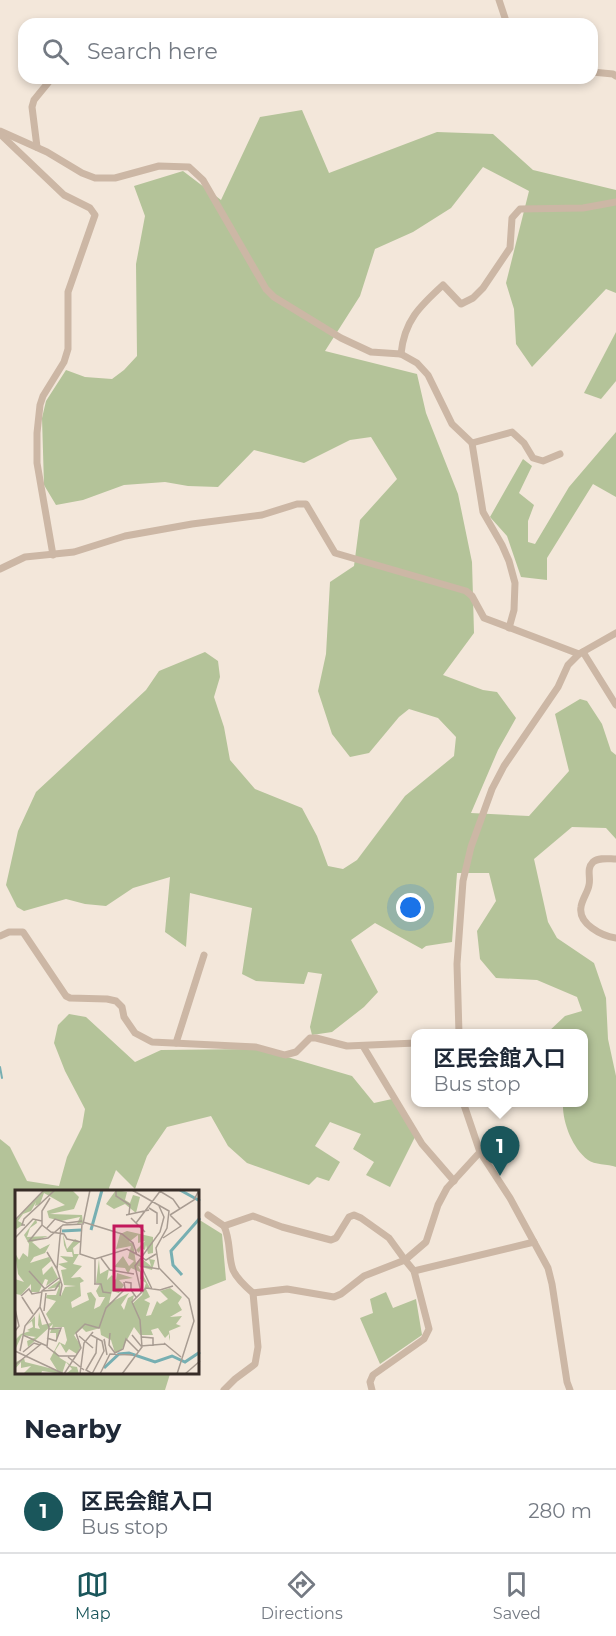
<!DOCTYPE html>
<html lang="en">
<head>
<meta charset="utf-8">
<style>
	body { margin:0; font-family:Montserrat,"Noto Sans JP",sans-serif; background:#f2f2f3; color:#1f2937 }
	.you { position:absolute; left:411px; top:908px; width:21px; height:21px; margin:-15px; border:4px solid #fff; border-radius:50%; background:#1a73e8; box-shadow:0 0 0 9px #1a73e833 }
	.badge { display:grid; place-items:center; width:39px; height:39px; border-radius:50%; background:#1a565b; color:#fff; font-size:20px; font-weight:700 }
	.pin { position:absolute; translate:-50% -50px; filter:drop-shadow(0 2px 3px #0008) }
	.pin::after { content:''; position:absolute; top:32px; width:21px; height:18px; background:inherit; clip-path:polygon(0 0,100% 0,50% 100%) }
	.popup { position:absolute; left:411px; top:1029px; width:177px; height:78px; box-sizing:border-box; display:grid; place-content:center; border-radius:12px; background:#fff; filter:drop-shadow(0 2px 4px #0005); font-size:20px; white-space:nowrap; color:#747a83 }
	.popup b { font-size:22px; color:#1f2937 }
	.popup::after { content:''; position:absolute; left:50%; top:100%; margin-left:-12px; border:12px solid transparent; border-top-color:#fff }
	.list { margin:0; padding:0; list-style:none }
	h2 { display:flex; justify-content:space-between; align-items:center; height:78px; margin:0; padding:0 24px; font-size:26px }
	h2 small { font-size:20px; font-weight:400; color:#747a83 }
	.list li { display:grid; grid-template-columns:39px 1fr auto; gap:18px; align-items:center; box-sizing:border-box; height:84px; padding:0 24px; border-top:2px solid #e0e1e3 }
	.list b { display:block; font-size:22px; white-space:nowrap }
	.list p { margin:0; font-size:20px; white-space:nowrap; color:#747a83 }
	.list em { font-size:20px; font-style:normal; color:#747a83 }
	.icon { flex:none; width:33px; height:33px; fill:none; stroke:currentColor; stroke-width:2; stroke-linecap:round; stroke-linejoin:round }
	.map { position:relative; flex:none; width:616px; height:1390px; overflow:hidden }
	.search { position:absolute; background:#fff; box-shadow:0 3px 9px #0003; left:18px; right:18px; top:18px; height:66px; display:flex; align-items:center; gap:15px; box-sizing:border-box; padding:0 21px; border-radius:18px; color:#747a83; font-size:22px }
	.sheet { height:162px; background:#fff }
	nav { display:flex; justify-content:space-around; align-items:center; box-sizing:border-box; height:84px; border-top:2px solid #e0e1e3; background:#fff; font-size:16px; color:#747a83 }
	nav a { display:grid; justify-items:center; gap:3px }
	nav .on { color:#1a565b }
	.map>svg:first-child { display:block }
	.green { fill:#b4c399 }
	.lines { fill:none; stroke-linecap:round; stroke-linejoin:round }
	.stream { stroke:#77afb2; stroke-width:2 }
	.minor { stroke:#ccb7a5; stroke-width:7 }
	.inset-river { fill:none; stroke:#77afb2; stroke-width:3 }
	.inset-road { fill:none; stroke:#a89c92; stroke-width:1.5 }
	.view { fill:#c2185b; fill-opacity:0.15; stroke:#c2185b; stroke-width:3 }
	.inset-edge { fill:none; stroke:#372c27; stroke-width:3 }
</style>
</head>
<body>
<div class="map">
<svg width="616" height="1390" viewBox="0 0 616 1390">
	<rect width="100%" height="100%" fill="#f3e7da"/>
	<g class="green">
		<path d="M 302,110 L 329,173 L 437,132 L 493,134 L 533,170 L 616,190 L 616,293 L 606,289 L 532,367 L 516,344 L 514,309 L 506,283 L 529,191 L 483,167 L 451,208 L 413,232 L 375,249 L 360,296 L 325,351 L 417,374 L 426,413 L 458,494 L 472,562 L 474,633 L 443,675 L 483,690 L 497,692 L 516,718 L 498,750 L 471,813 L 529,816 L 569,771 L 555,714 L 580,699 L 587,701 L 602,724 L 611,751 L 616,755 L 616,839 L 606,828 L 572,827 L 534,859 L 548,922 L 557,938 L 594,963 L 606,998 L 608,1039 L 616,1076 L 616,1167 C 608,1164 594,1165 588,1160 C 572,1148 562,1121 563,1103 L 584,1102 L 584,1034 L 547,1033 L 565,1016 L 582,1011 L 577,997 L 537,980 L 496,978 L 480,959 L 477,931 L 496,901 L 489,873 L 457,873 L 452,942 L 426,946 L 422,949 L 375,923 L 351,940 L 378,992 L 364,1007 L 332,1032 L 312,1035 L 310,1027 L 322,974 L 308,972 L 304,984 L 256,981 L 242,974 L 252,908 L 190,893 L 186,947 L 165,932 L 170,877 L 133,888 L 106,906 L 85,904 L 66,899 L 24,911 L 17,907 L 6,885 L 18,831 L 36,792 L 146,690 L 159,671 L 205,652 L 218,661 L 220,677 L 214,697 L 224,727 L 230,760 L 255,789 L 302,808 L 317,836 L 328,866 L 343,869 L 357,860 L 405,796 L 454,756 L 456,737 L 438,718 L 409,709 L 399,717 L 369,753 L 350,757 L 332,734 L 318,691 L 326,654 L 330,582 L 354,566 L 360,520 L 397,479 L 371,437 L 350,440 L 304,463 L 254,450 L 218,487 L 188,486 L 165,482 L 124,485 L 83,500 L 56,505 L 44,485 L 42,418 L 46,401 L 66,370 L 85,377 L 112,379 L 124,370 L 137,356 L 136,264 L 145,216 L 134,186 L 183,171 L 221,200 L 260,117 Z"/>
		<path d="M 616,332 L 616,381 L 601,399 L 584,393 Z"/>
		<path d="M 616,432 L 616,497 L 593,484 L 547,558 L 547,580 L 521,577 L 507,536 L 490,517 L 523,459 L 532,466 L 519,493 L 534,505 L 528,521 L 528,542 L 535,544 L 569,487 Z"/>
		<path d="M 69,1014 L 86,1017 L 135,1062 L 161,1050 L 260,1049 L 352,1076 L 374,1103 L 392,1099 L 415,1137 L 390,1187 L 366,1175 L 374,1162 L 353,1149 L 361,1134 L 330,1122 L 315,1146 L 340,1162 L 329,1181 L 317,1177 L 309,1185 L 247,1163 L 228,1146 L 211,1116 L 167,1127 L 147,1156 L 135,1189 L 116,1170 L 109,1188 L 110,1192 L 16,1192 L 16,1374 L 170,1374 L 165,1390 L 0,1390 L 0,1139 L 10,1147 L 27,1181 L 59,1186 L 67,1157 L 82,1127 L 85,1109 L 65,1071 L 54,1043 L 58,1025 Z"/>
		<path d="M 198,1219 L 222,1234 L 226,1280 L 198,1291 Z"/>
		<path d="M 386,1292 L 393,1308 L 416,1299 L 422,1335 L 380,1364 L 360,1318 L 373,1313 L 370,1299 Z"/>
	</g>
	<g class="lines">
		<path class="stream" d="M 0,1067 L 2,1078"/>
		<g class="minor">
			<path d="M 499,0 L 507,24"/>
			<path d="M 592,72 L 613,74 L 616,76"/>
			<path d="M 0,131 L 47,152 L 82,173 L 95,178 L 115,178 L 159,166 L 189,167 L 203,180 L 266,289 L 274,297 L 341,338 L 371,352 L 401,354 L 417,363 L 428,375 L 452,424 L 472,443 L 483,512 L 502,545 L 509,561 L 515,583 L 514,610 L 509,628"/>
			<path d="M 0,134 L 64,195 L 90,208 L 95,215 L 68,292 L 68,349 L 64,362 L 43,396 L 40,405 L 37,433 L 37,463 L 53,555"/>
			<path d="M 37,147 L 32,107 L 34,100 L 52,78"/>
			<path d="M 401,354 C 404,321 420,306 443,285 L 461,304 L 473,298 L 483,288 L 510,248 L 512,218 L 520,209 L 583,208 L 616,202"/>
			<path d="M 472,443 L 512,432 L 524,443 L 533,458 L 543,461 L 560,454"/>
			<path d="M 0,569 L 25,557 L 74,552 L 125,536 L 192,524 L 262,515 L 297,504 L 306,504 L 335,553 L 466,591 L 472,596 L 484,618 L 579,654"/>
			<path d="M 583,652 L 616,705"/>
			<path d="M 616,859 C 609,859 599,857 593,862 C 586,869 591,877 589,885 C 588,892 582,899 581,907 C 578,924 602,936 616,938"/>
			<path d="M 0,936 L 9,932 L 23,932 L 66,996 L 70,998 L 107,999 L 116,1001 L 122,1007 L 124,1017 L 135,1033 L 152,1042 L 256,1047 L 285,1055 L 296,1052 L 310,1038 L 316,1038 L 347,1046 L 416,1043"/>
			<path d="M 459,1034 L 457,964 L 463,881 L 471,847 L 492,789 L 504,766 L 558,687 L 568,665 L 579,654 L 616,633"/>
			<path d="M 176,1043 L 204,955"/>
			<path d="M 363,1046 L 422,1144 L 454,1181"/>
			<path d="M 463,1102 L 480,1152 L 510,1198 L 548,1268 L 552,1284 L 567,1382 L 570,1390"/>
			<path d="M 208,1215 L 224,1226 L 253,1216 L 282,1227 L 331,1240 L 336,1238 L 349,1217 L 354,1215 L 361,1218 L 389,1238 L 405,1260 L 414,1271 L 429,1329 L 424,1339 L 373,1375 L 370,1382 L 372,1390"/>
			<path d="M 414,1271 L 534,1242"/>
			<path d="M 253,1293 L 287,1289 L 334,1297 L 341,1294 L 364,1276 L 405,1260 L 426,1242 L 438,1205 L 447,1188 L 480,1152"/>
			<path d="M 224,1390 L 235,1379 L 255,1364 L 258,1347 L 253,1293 C 246,1287 237,1279 233,1270 C 228,1257 231,1241 224,1226"/>
		</g>
	</g>
	<g transform="translate(15 1190)">
		<rect width="184" height="184" fill="#f3e7da"/>
		<path d="M 29,0 L 57,0 L 64,7 L 59,19 L 35,24 L 67,25 L 68,33 L 62,34 L 65,27 L 46,31 L 34,28 L 32,21 L 50,15 L 29,3 L 25,14 L 20,16 L 21,12 L 16,21 L 8,24 L 3,31 L 9,34 L 0,40 L 0,31 ZM 101,0 L 112,2 L 110,10 L 115,13 L 118,5 L 125,7 L 121,23 L 110,14 L 99,19 L 91,14 ZM 21,29 L 22,33 L 15,38 L 12,47 L 33,46 L 17,52 L 25,59 L 35,54 L 30,63 L 19,67 L 15,73 L 34,67 L 36,71 L 27,79 L 28,85 L 37,76 L 43,88 L 31,96 L 33,90 L 30,89 L 24,102 L 16,102 L 16,94 L 6,105 L 1,104 L 0,89 L 9,92 L 3,84 L 0,63 L 4,70 L 8,63 L 13,67 L 14,54 L 9,45 ZM 112,41 L 138,47 L 138,63 L 133,64 L 131,55 L 130,60 L 126,58 L 124,63 L 121,60 L 130,51 L 123,53 L 123,45 L 114,52 L 118,53 L 121,73 L 126,68 L 136,76 L 134,69 L 140,70 L 137,80 L 123,76 L 135,98 L 131,99 L 135,107 L 129,110 L 135,113 L 131,126 L 136,125 L 142,111 L 145,114 L 153,109 L 145,101 L 155,98 L 167,107 L 163,113 L 167,120 L 155,127 L 167,126 L 161,134 L 166,136 L 154,141 L 155,147 L 154,151 L 154,144 L 150,148 L 143,138 L 136,140 L 138,145 L 125,145 L 119,137 L 107,159 L 100,163 L 96,150 L 86,145 L 85,138 L 71,142 L 67,138 L 59,145 L 66,156 L 62,164 L 54,159 L 51,163 L 45,153 L 40,161 L 45,168 L 53,173 L 56,176 L 62,177 L 64,184 L 52,183 L 57,179 L 51,172 L 47,184 L 27,181 L 26,184 L 8,184 L 16,176 L 6,178 L 6,172 L 0,179 L 1,172 L 9,168 L 10,172 L 42,180 L 35,169 L 44,152 L 50,155 L 52,150 L 49,137 L 38,137 L 46,140 L 41,150 L 41,143 L 35,143 L 38,134 L 13,157 L 12,151 L 21,147 L 7,145 L 1,158 L 0,150 L 6,144 L 15,141 L 12,140 L 18,137 L 17,131 L 12,135 L 20,126 L 20,138 L 25,139 L 23,135 L 24,122 L 27,135 L 36,133 L 31,124 L 41,111 L 31,108 L 32,105 L 41,105 L 44,97 L 32,99 L 45,90 L 46,106 L 50,97 L 61,96 L 49,95 L 46,80 L 52,79 L 43,74 L 53,72 L 45,66 L 58,67 L 57,62 L 52,62 L 49,55 L 48,44 L 52,59 L 60,49 L 65,52 L 58,58 L 59,64 L 64,64 L 58,74 L 67,76 L 56,88 L 65,87 L 69,91 L 65,93 L 66,106 L 56,112 L 57,118 L 74,110 L 72,103 L 76,102 L 81,109 L 79,119 L 85,116 L 90,107 L 84,107 L 81,101 L 85,94 L 81,93 L 84,69 L 85,84 L 94,79 L 92,90 L 97,85 L 101,90 L 102,83 L 118,88 L 104,90 L 109,95 L 104,103 L 97,101 L 94,113 L 114,103 L 106,115 L 109,120 L 113,108 L 119,105 L 117,114 L 127,105 L 131,93 L 125,89 L 125,82 L 116,78 L 113,84 L 110,78 L 99,77 L 108,66 L 114,76 L 119,71 L 113,68 L 116,56 L 101,59 L 105,44 Z" fill="#b4c399"/>
		<path class="inset-river" d="M 165,0 L 185,11M 76,40 L 87,0M 47,41 L 66,40M 167,85 L 158,75 L 156,61 L 185,28M 89,178 L 104,164 L 114,163 L 140,172 L 157,166 L 170,172 L 185,162"/>
		<path class="inset-road" d="M 101,0 L 101,6 L 115,15 L 114,24M 117,0 L 154,21 L 152,38 L 141,58 L 144,78 L 174,109 L 179,131 L 162,184M 143,0 L 158,9 L 165,19M 35,8 L 27,21 L 27,35 L 36,42 L 49,44 L 52,49 L 66,52M 134,18 L 142,23 L 142,34M 111,25 L 134,20M 155,25 L 179,10 L 184,0M 116,28 L 130,42M 0,30 L 29,0M 68,32 L 107,44 L 118,53 L 122,65M 121,33 L 146,0M 67,34 L 65,64 L 80,69 L 112,59 L 125,66M 10,35 L 7,35 L 9,29 L 40,0M 27,35 L 14,51 L 33,48 L 48,35 L 68,34 L 75,0M 32,38 L 40,29 L 52,33 L 67,31M 0,48 L 18,29 L 27,31M 148,48 L 166,36 L 155,25M 32,62 L 42,79M 125,66 L 131,70 L 141,64M 86,68 L 95,80 L 119,84M 126,76 L 137,99M 126,76 L 144,79M 14,81 L 30,99M 110,92 L 116,93 L 116,100 L 121,107M 79,94 L 86,94 L 88,102 L 96,103M 80,94 L 80,69M 27,101 L 40,100 L 45,92M 126,102 L 120,76 L 145,42 L 149,27 L 144,16M 6,106 L 14,99 L 17,104 L 27,102M 45,106 L 47,95 L 42,79 L 46,36M 7,107 L 18,124M 25,117 L 34,137 L 32,157 L 44,166 L 61,166M 0,119 L 4,136 L 0,141M 29,121 L 31,103M 95,143 L 94,155 L 100,163 L 108,159 L 111,149 L 124,162M 8,145 L 32,156M 76,145 L 87,151 L 89,161 L 77,184M 117,145 L 126,156 L 150,154M 64,146 L 78,158M 127,147 L 138,148 L 138,156M 32,148 L 41,151 L 46,138 L 34,139M 90,153 L 89,149 L 92,165M 149,153 L 166,167M 0,161 L 49,184M 5,161 L 10,136 L 25,117 L 27,101 L 44,88M 8,162 L 19,153 L 25,155M 53,167 L 69,180M 0,175 L 26,154M 49,184 L 66,158 L 61,143 L 70,134 L 84,138 L 91,118 L 110,99 L 109,92M 65,184 L 69,153 L 78,142M 78,184 L 71,180 L 81,163 L 82,148M 85,184 L 95,164 L 118,165M 107,184 L 127,157 L 125,130 L 117,112 L 131,98 L 145,100 L 158,96M 170,184 L 185,171"/>
		<path class="view" d="M 99,36 L 127,36 L 127,100 L 99,100 Z"/>
		<rect width="184" height="184" class="inset-edge"/>
	</g>
</svg>
<div class="you"></div>
<div class="pin badge" style="left:500px;top:1176px">1</div>
<div class="popup"><b>区民会館入口</b>Bus stop</div>
<div class="search"><svg class="icon" aria-label="search" viewBox="0 0 24 24"><circle cx="10" cy="10" r="6"/><path d="M15 15l6 6"/></svg>Search here</div>
</div>
<section class="sheet">
<h2>Nearby<small></small></h2>
<ul class="list">
<li><span class="badge">1</span><div><b>区民会館入口</b><p>Bus stop</p></div><em>280 m</em></li>
</ul>
</section>
<nav>
<a class="on"><svg class="icon" aria-label="map" viewBox="0 0 24 24"><path d="M3 6l6-2 6 2 6-2v14l-6 2-6-2-6 2zM9 4v14M15 6v14"/></svg>Map</a>
<a><svg class="icon" aria-label="directions" viewBox="0 0 24 24"><path d="M12 3l9 9-9 9-9-9zM9 14v-3h6M13 9l2 2-2 2"/></svg>Directions</a>
<a><svg class="icon" aria-label="saved" viewBox="0 0 24 24"><path d="M7 4h10v16l-5-4-5 4z"/></svg>Saved</a>
</nav>
</body>
</html>
